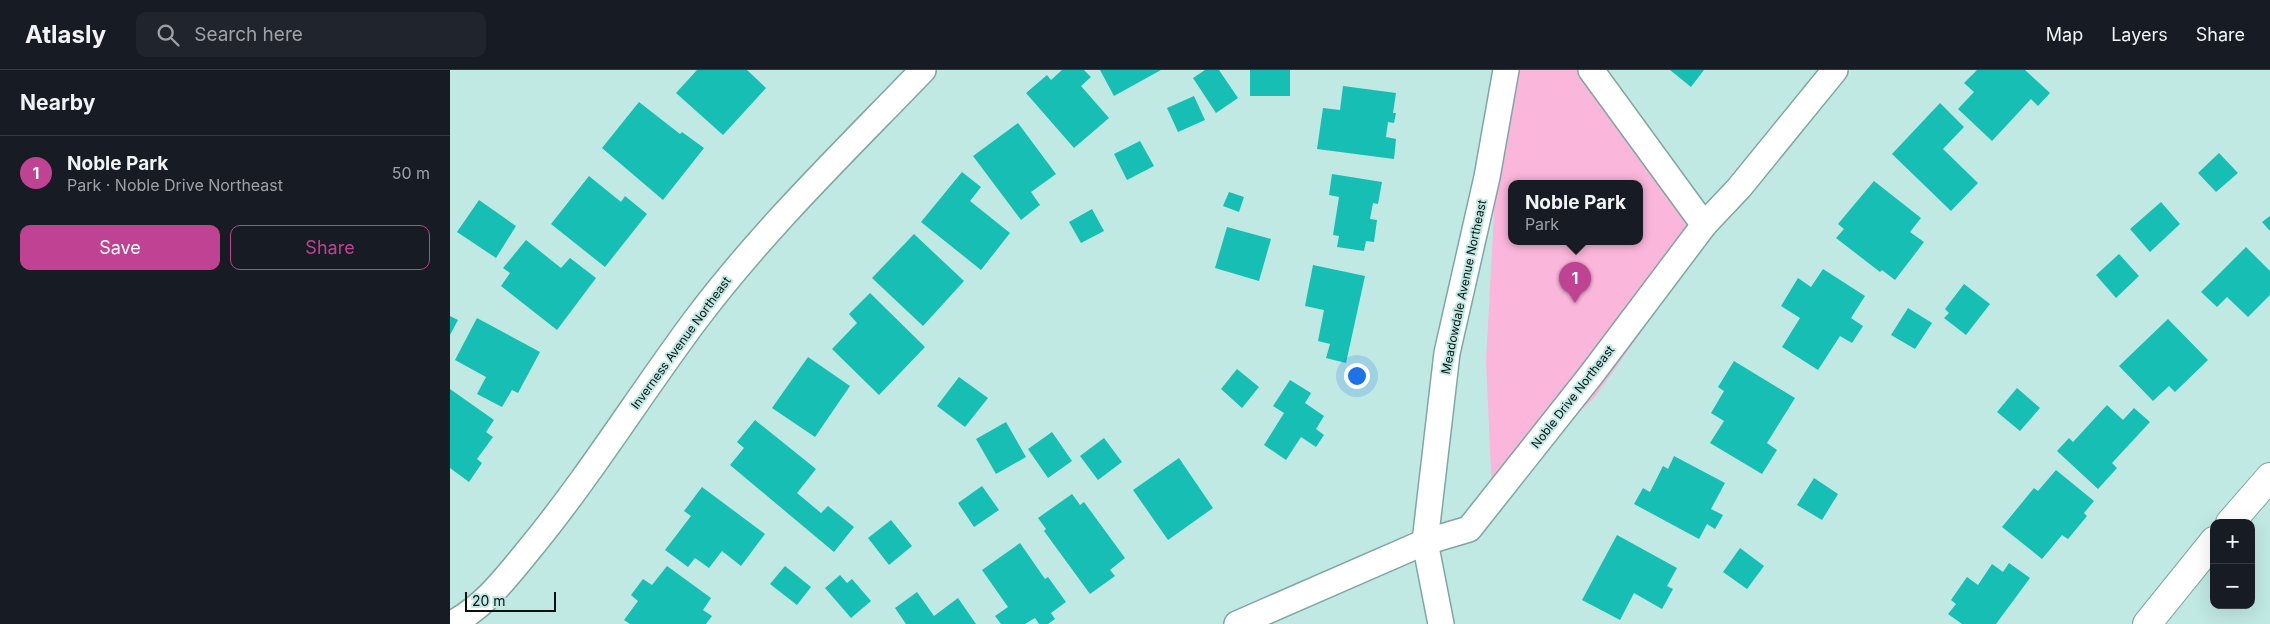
<!DOCTYPE html>
<html lang="en">
<head>
<meta charset="utf-8">
<style>
	body { margin:0; font-family:Inter,sans-serif; background:#20242c; color:#f1f3f6 }
	.controls { position:absolute; right:15px; bottom:15px; display:grid; overflow:hidden; border-radius:10px; box-shadow:0 5px 20px #0002 }
	.controls button { width:45px; height:45px; display:grid; place-items:center; padding:0; border:0; border-bottom:1px solid #363941; background:#171b24; color:#f1f3f6; font:25px sans-serif }
	.scale { position:absolute; left:15px; bottom:12px; width:91px; box-sizing:border-box; padding-left:5px; border:2px solid #041210; border-top:0; font-size:14px; line-height:18px; white-space:nowrap; color:#041210; -webkit-text-stroke:4px #c0e9e4; paint-order:stroke }
	.you { position:absolute; left:906px; top:305px; width:18px; height:18px; margin:-12px; border:4px solid #fff; border-radius:50%; background:#1a73e8; box-shadow:0 0 0 8px #1a73e833 }
	.badge { display:grid; place-items:center; width:32px; height:32px; border-radius:50%; background:#bf4392; color:#fff; font-size:16px; font-weight:700 }
	.pin { position:absolute; translate:-50% -41px; filter:drop-shadow(0 1px 2px #0008) }
	.pin::after { content:''; position:absolute; top:26px; width:18px; height:15px; background:inherit; clip-path:polygon(0 0,100% 0,50% 100%) }
	.popup { position:absolute; left:1058px; top:110px; width:135px; height:65px; box-sizing:border-box; display:grid; place-content:center; border-radius:10px; background:#171b24; filter:drop-shadow(0 1px 4px #0005); font-size:16px; white-space:nowrap; color:#9ea1a6 }
	.popup b { font-size:19px; color:#f1f3f6 }
	.popup::after { content:''; position:absolute; left:50%; top:100%; margin-left:-10px; border:10px solid transparent; border-top-color:#171b24 }
	.list { margin:0; padding:0; list-style:none }
	h2 { display:flex; justify-content:space-between; align-items:center; height:65px; margin:0; padding:0 20px; font-size:21px }
	h2 small { font-size:16px; font-weight:400; color:#9ea1a6 }
	.list li { display:grid; grid-template-columns:32px 1fr auto; gap:15px; align-items:center; box-sizing:border-box; height:75px; padding:0 20px; border-top:1px solid #363941 }
	.list b { display:block; font-size:19px; white-space:nowrap }
	.list p { margin:0; font-size:16px; white-space:nowrap; color:#9ea1a6 }
	.list em { font-size:16px; font-style:normal; color:#9ea1a6 }
	.actions { display:flex; gap:10px; padding:15px 20px }
	.actions a { flex:1; padding:11px 0; border:1px solid #bf4392; border-radius:10px; text-align:center; font-size:18px; color:#bf4392 }
	.actions .main { background:#bf4392; color:#fff }
	.icon { flex:none; width:28px; height:28px; fill:none; stroke:currentColor; stroke-width:2; stroke-linecap:round; stroke-linejoin:round }
	.map { position:relative; flex:none; width:1820px; height:554px; overflow:hidden }
	header { display:flex; align-items:center; gap:30px; box-sizing:border-box; height:70px; padding:0 25px; background:#171b24; border-bottom:1px solid #363941 }
	header strong { font-size:24px }
	nav { display:flex; gap:28px; margin-inline-start:auto; font-size:18px }
	.search { width:350px; height:45px; background:#20242c; display:flex; align-items:center; gap:12px; box-sizing:border-box; padding:0 18px; border-radius:10px; color:#9ea1a6; font-size:19px }
	main { display:flex }
	aside { flex:1; background:#171b24 }
	.map>svg:first-child { display:block }
	.green { fill:#fbb6dc; fill-rule:evenodd }
	.building { fill:#17beb4 }
	.lines { fill:none; stroke-linecap:round; stroke-linejoin:round }
	.minor-casing { stroke:#7fa6a2; stroke-width:28 }
	.tertiary-casing { stroke:#7fa6a2; stroke-width:30 }
	.minor { stroke:#fff; stroke-width:25 }
	.tertiary { stroke:#fff; stroke-width:28 }
	.labels { text-anchor:middle; stroke-width:4; stroke-linejoin:round; paint-order:stroke }
	.street-label { font-size:12px; fill:#041210; stroke:#c0e9e4 }
</style>
</head>
<body>
<header>
<strong>Atlasly</strong>
<div class="search"><svg class="icon" aria-label="search" viewBox="0 0 24 24"><circle cx="10" cy="10" r="6"/><path d="M15 15l6 6"/></svg>Search here</div>
<nav><a>Map</a><a>Layers</a><a>Share</a></nav>
</header>
<main>
<aside>
<h2>Nearby<small></small></h2>
<ul class="list">
<li><span class="badge">1</span><div><b>Noble Park</b><p>Park · Noble Drive Northeast</p></div><em>50 m</em></li>
</ul>
<div class="actions"><a class="main">Save</a><a>Share</a></div>
</aside>
<div class="map">
<svg width="1820" height="554" viewBox="0 0 1820 554">
	<rect width="100%" height="100%" fill="#c0e9e4"/>
	<path class="green" d="M 1066,0 L 1127,0 L 1253,175 L 1145,327 L 1042,423 L 1036,291 L 1046,108 ZM 1061,114 L 1189,114 L 1189,172 L 1061,172 Z"/>
	<g class="building">
		<path d="M 247,0 L 297,0 L 316,18 L 273,65 L 226,23 Z"/>
		<path d="M 612,0 L 634,0 L 641,7 L 631,16 L 659,48 L 624,78 L 576,23 L 597,5 L 601,10 Z"/>
		<path d="M 650,0 L 711,0 L 664,26 Z"/>
		<path d="M 755,0 L 769,0 L 788,28 L 766,43 L 743,8 Z"/>
		<rect x="800" y="0" width="40" height="26"/>
		<path d="M 1220,0 L 1254,0 L 1241,17 Z"/>
		<path d="M 1527,0 L 1575,0 L 1600,23 L 1588,36 L 1581,29 L 1542,71 L 1508,39 L 1524,22 L 1514,13 Z"/>
		<path d="M 893,16 L 946,23 L 943,43 L 946,43 L 944,53 L 938,52 L 936,67 L 946,69 L 944,89 L 867,79 L 873,38 L 890,40 Z"/>
		<path d="M 744,26 L 755,50 L 728,62 L 717,38 Z"/>
		<path d="M 189,32 L 230,64 L 232,62 L 254,78 L 213,130 L 152,78 Z"/>
		<path d="M 1490,33 L 1514,57 L 1493,79 L 1528,113 L 1501,141 L 1442,84 Z"/>
		<path d="M 568,53 L 606,104 L 581,122 L 590,135 L 571,150 L 523,86 Z"/>
		<path d="M 690,71 L 704,96 L 677,110 L 664,84 Z"/>
		<path d="M 1769,83 L 1788,103 L 1766,122 L 1748,103 Z"/>
		<path d="M 512,102 L 531,117 L 520,131 L 560,163 L 531,200 L 471,152 Z"/>
		<path d="M 882,104 L 932,112 L 928,134 L 923,133 L 920,149 L 927,150 L 924,172 L 916,171 L 914,181 L 887,177 L 889,166 L 883,165 L 889,127 L 879,125 Z"/>
		<path d="M 139,106 L 171,132 L 175,126 L 197,144 L 155,197 L 101,154 Z"/>
		<path d="M 1424,111 L 1471,148 L 1460,162 L 1474,172 L 1445,210 L 1432,200 L 1430,202 L 1386,168 L 1394,159 L 1388,154 Z"/>
		<path d="M 779,122 L 794,127 L 789,142 L 773,136 Z"/>
		<path d="M 29,130 L 66,156 L 46,188 L 7,162 Z"/>
		<path d="M 1711,132 L 1730,154 L 1700,182 L 1680,159 Z"/>
		<path d="M 642,139 L 654,161 L 631,173 L 619,152 Z"/>
		<path d="M 1820,146 L 1820,161 L 1812,152 Z"/>
		<path d="M 777,157 L 821,169 L 809,211 L 765,198 Z"/>
		<path d="M 464,164 L 514,211 L 473,256 L 422,208 Z"/>
		<path d="M 76,170 L 111,198 L 120,188 L 146,208 L 107,260 L 51,216 L 60,203 L 53,198 Z"/>
		<path d="M 1796,177 L 1820,201 L 1820,225 L 1798,247 L 1777,227 L 1767,237 L 1751,222 Z"/>
		<path d="M 1669,184 L 1689,206 L 1666,228 L 1646,205 Z"/>
		<path d="M 863,195 L 915,206 L 896,293 L 876,288 L 880,274 L 868,271 L 874,240 L 855,236 Z"/>
		<path d="M 1373,199 L 1415,226 L 1401,248 L 1413,256 L 1402,273 L 1390,266 L 1368,300 L 1332,277 L 1350,248 L 1331,236 L 1348,208 L 1361,217 Z"/>
		<path d="M 1514,214 L 1540,234 L 1516,265 L 1494,248 L 1499,243 L 1495,239 Z"/>
		<path d="M 420,223 L 475,277 L 429,325 L 382,279 L 407,253 L 399,244 Z"/>
		<path d="M 1458,238 L 1482,253 L 1465,279 L 1441,265 Z"/>
		<path d="M 0,246 L 8,250 L 0,265 Z"/>
		<path d="M 27,248 L 90,282 L 68,323 L 62,320 L 52,337 L 27,324 L 36,307 L 5,290 Z"/>
		<path d="M 1718,249 L 1758,290 L 1725,322 L 1719,316 L 1703,331 L 1669,296 Z"/>
		<path d="M 358,287 L 400,316 L 365,367 L 322,338 Z"/>
		<path d="M 1284,291 L 1345,328 L 1317,373 L 1327,380 L 1312,404 L 1260,373 L 1274,351 L 1261,343 L 1274,321 L 1268,317 Z"/>
		<path d="M 787,299 L 809,317 L 792,338 L 771,319 Z"/>
		<path d="M 509,307 L 538,328 L 515,357 L 487,336 Z"/>
		<path d="M 840,310 L 861,323 L 855,333 L 874,346 L 866,359 L 874,365 L 866,377 L 851,367 L 836,390 L 814,375 L 834,343 L 823,336 Z"/>
		<path d="M 1567,318 L 1590,338 L 1570,361 L 1547,342 Z"/>
		<path d="M 0,319 L 44,350 L 36,362 L 43,367 L 27,389 L 32,393 L 19,412 L 0,398 Z"/>
		<path d="M 1657,335 L 1673,350 L 1684,338 L 1700,352 L 1662,393 L 1667,398 L 1648,419 L 1607,381 L 1619,368 L 1623,372 Z"/>
		<path d="M 305,350 L 366,399 L 347,423 L 371,443 L 378,436 L 404,457 L 384,482 L 280,395 L 294,378 L 287,372 Z"/>
		<path d="M 556,352 L 576,387 L 546,404 L 526,369 Z"/>
		<path d="M 602,362 L 622,391 L 598,408 L 578,379 Z"/>
		<path d="M 654,368 L 672,392 L 648,410 L 630,386 Z"/>
		<path d="M 1224,386 L 1275,413 L 1261,439 L 1273,445 L 1265,459 L 1257,454 L 1249,469 L 1184,434 L 1193,418 L 1200,422 L 1213,396 L 1218,399 Z"/>
		<path d="M 729,388 L 763,438 L 718,470 L 683,420 Z"/>
		<path d="M 1606,400 L 1644,431 L 1634,443 L 1637,446 L 1618,469 L 1612,465 L 1592,489 L 1552,457 L 1584,418 L 1588,421 Z"/>
		<path d="M 1364,408 L 1388,424 L 1372,450 L 1347,435 Z"/>
		<path d="M 532,416 L 549,440 L 524,457 L 508,433 Z"/>
		<path d="M 252,417 L 315,464 L 291,496 L 272,481 L 259,498 L 245,488 L 238,497 L 215,480 L 241,446 L 234,441 Z"/>
		<path d="M 622,424 L 630,435 L 634,432 L 675,488 L 660,500 L 665,506 L 640,524 L 594,461 L 596,459 L 588,448 Z"/>
		<path d="M 441,450 L 462,476 L 439,495 L 418,468 Z"/>
		<path d="M 1167,465 L 1227,498 L 1217,516 L 1223,519 L 1212,539 L 1184,523 L 1170,550 L 1132,530 Z"/>
		<path d="M 570,473 L 595,509 L 598,507 L 616,532 L 601,543 L 605,549 L 598,554 L 589,554 L 585,548 L 575,554 L 551,554 L 545,546 L 558,537 L 532,500 Z"/>
		<path d="M 1290,478 L 1314,496 L 1297,519 L 1273,502 Z"/>
		<path d="M 1559,493 L 1580,508 L 1546,554 L 1512,554 L 1498,544 L 1506,534 L 1501,530 L 1517,507 L 1528,515 L 1542,494 L 1553,502 Z"/>
		<path d="M 217,496 L 261,528 L 253,540 L 262,546 L 256,554 L 180,554 L 174,550 L 188,531 L 181,525 L 193,509 L 202,515 Z"/>
		<path d="M 335,496 L 361,517 L 347,535 L 320,514 Z"/>
		<path d="M 390,505 L 397,513 L 402,509 L 421,531 L 401,548 L 375,518 Z"/>
		<path d="M 467,522 L 484,546 L 508,528 L 526,554 L 456,554 L 445,538 Z"/>
	</g>
	<g class="lines">
		<g class="minor-casing">
			<g id="minor">
				<path d="M 1141,0 L 1254,155"/>
				<path d="M 1,554 C 35,537 58,505 82,476 C 140,405 189,326 244,252 C 312,161 394,82 473,0"/>
				<path d="M 787,554 L 975,472 L 1019,459 L 1141,305 L 1254,155 L 1289,118 L 1385,0"/>
				<path d="M 991,554 L 975,472 L 997,283 L 1037,107 L 1056,0"/>
			</g>
		</g>
		<g class="tertiary-casing">
			<g id="tertiary">
				<path d="M 1780,453 L 1820,407"/>
				<path d="M 1697,554 L 1764,471"/>
			</g>
		</g>
		<use href="#minor" class="minor"/>
		<use href="#tertiary" class="tertiary"/>
	</g>
	<g class="labels">
		<g class="street-label">
			<text transform="translate(1014 217) rotate(-78)" y="4">Meadowdale Avenue Northeast</text>
			<text transform="translate(231 273) rotate(-54)" y="4">Inverness Avenue Northeast</text>
			<text transform="translate(1123 327) rotate(-52)" y="4">Noble Drive Northeast</text>
		</g>
	</g>
</svg>
<div class="controls">
<button>+</button>
<button>−</button>
</div>
<div class="scale">20 m</div>
<div class="you"></div>
<div class="pin badge" style="left:1125px;top:233px">1</div>
<div class="popup"><b>Noble Park</b>Park</div>
</div>
</main>
</body>
</html>
